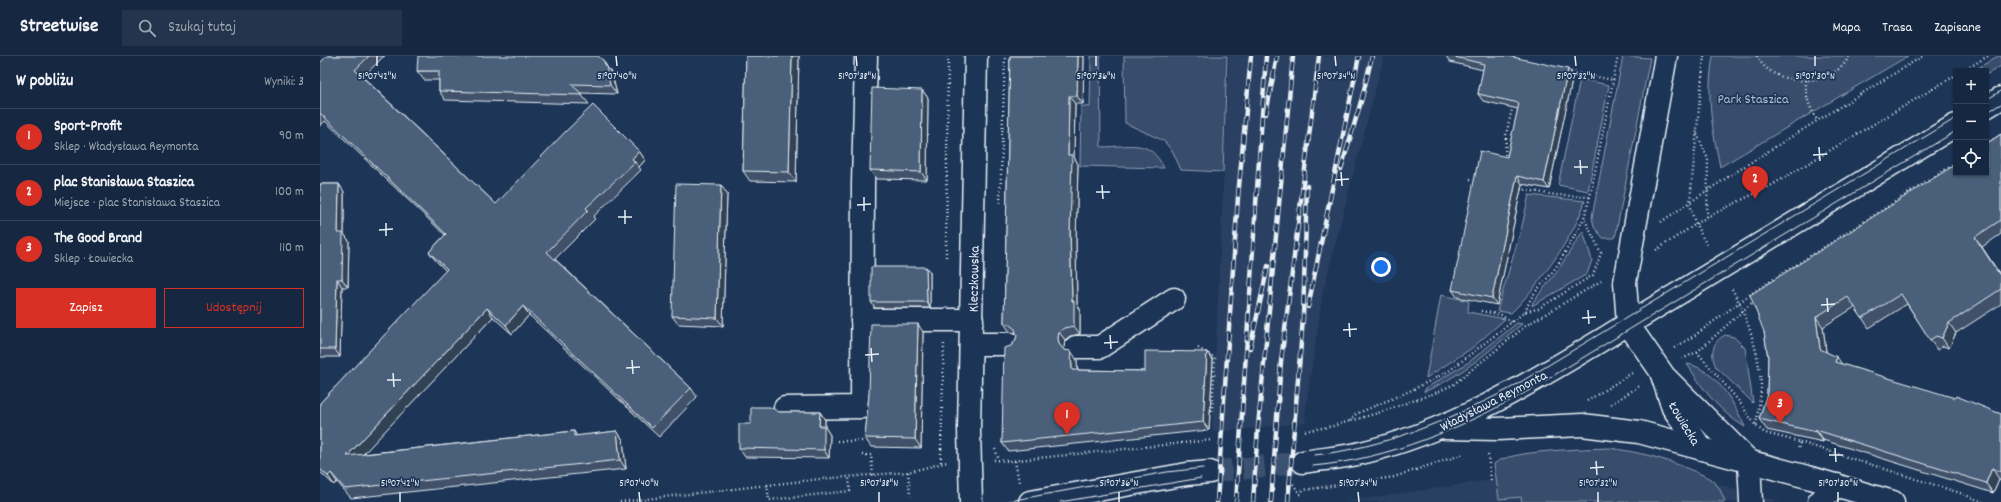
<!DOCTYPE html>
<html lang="pl">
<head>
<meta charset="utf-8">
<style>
	body { margin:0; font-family:Dekko,sans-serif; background:#23344c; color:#f1f3f6 }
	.controls { position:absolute; right:12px; top:12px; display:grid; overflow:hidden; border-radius:0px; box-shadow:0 1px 3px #0004 }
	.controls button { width:36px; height:36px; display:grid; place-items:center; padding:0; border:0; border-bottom:1px solid #35445a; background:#162841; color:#f1f3f6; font:20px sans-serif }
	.you { position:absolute; left:1061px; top:211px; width:14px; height:14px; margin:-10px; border:3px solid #fff; border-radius:50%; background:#1a73e8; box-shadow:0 0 0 6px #1a73e833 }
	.badge { display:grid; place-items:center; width:26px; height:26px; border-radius:50%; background:#d93025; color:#fff; font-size:13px; font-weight:700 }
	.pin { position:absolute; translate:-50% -33px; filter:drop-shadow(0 1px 2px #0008) }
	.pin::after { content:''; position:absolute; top:21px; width:14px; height:12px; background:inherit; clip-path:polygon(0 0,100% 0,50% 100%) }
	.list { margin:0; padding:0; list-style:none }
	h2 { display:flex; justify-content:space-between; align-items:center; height:52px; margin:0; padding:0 16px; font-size:17px }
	h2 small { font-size:13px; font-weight:400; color:#9ea6b1 }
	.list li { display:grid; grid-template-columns:26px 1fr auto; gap:12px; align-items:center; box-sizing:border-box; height:56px; padding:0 16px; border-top:1px solid #35445a }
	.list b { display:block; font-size:15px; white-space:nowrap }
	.list p { margin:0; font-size:13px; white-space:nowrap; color:#9ea6b1 }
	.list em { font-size:13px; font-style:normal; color:#9ea6b1 }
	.actions { display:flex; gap:8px; padding:12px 16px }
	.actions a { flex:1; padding:9px 0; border:1px solid #d93025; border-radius:0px; text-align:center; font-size:14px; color:#d93025 }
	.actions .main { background:#d93025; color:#fff }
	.icon { flex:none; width:22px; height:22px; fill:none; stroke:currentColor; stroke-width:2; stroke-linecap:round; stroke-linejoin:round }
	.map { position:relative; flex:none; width:1681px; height:446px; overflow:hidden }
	header { display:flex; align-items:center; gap:24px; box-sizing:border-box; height:56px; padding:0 20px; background:#162841; border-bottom:1px solid #35445a }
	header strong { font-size:19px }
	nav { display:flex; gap:22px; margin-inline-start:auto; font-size:14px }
	.search { width:280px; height:36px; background:#23344c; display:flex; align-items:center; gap:10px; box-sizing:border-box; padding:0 14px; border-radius:0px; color:#9ea6b1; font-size:15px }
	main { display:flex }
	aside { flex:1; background:#162841 }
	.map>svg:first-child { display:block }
	.built { fill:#2a4162 }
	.green { fill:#374d6c; stroke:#909fb2 }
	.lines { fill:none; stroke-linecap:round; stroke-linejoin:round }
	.major-tunnel { stroke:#3b516f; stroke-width:22; stroke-dasharray:22 11; stroke-linecap:butt }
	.minor-casing { stroke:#e8f1f8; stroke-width:25 }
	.major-casing { stroke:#e8f1f8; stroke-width:25 }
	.path { stroke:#e8f1f8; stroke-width:2.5; stroke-dasharray:1 3; stroke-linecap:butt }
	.minor { stroke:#1d3557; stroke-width:22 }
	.major { stroke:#1d3557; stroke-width:22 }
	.tram { stroke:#e8f1f8; stroke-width:1 }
	.rail-casing { stroke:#e8f1f8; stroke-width:4.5 }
	.rail { stroke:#1d3557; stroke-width:3; stroke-dasharray:9; stroke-linecap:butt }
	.wall { fill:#3f5169; stroke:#e8f1f8 }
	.shaded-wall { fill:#334255; stroke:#e8f1f8 }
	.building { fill:#495e7a; stroke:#e8f1f8 }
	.ticks { fill:none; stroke:#e8f1f8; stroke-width:1.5 }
	.labels { text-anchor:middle; stroke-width:3.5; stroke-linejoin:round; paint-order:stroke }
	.park-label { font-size:14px; fill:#b3c0ce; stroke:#1d3557 }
	.street-label { font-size:14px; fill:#e8f1f8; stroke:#1d3557 }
	.ticks-label { font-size:10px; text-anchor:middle; fill:#e8f1f8; stroke:#1d3557; stroke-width:3.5; stroke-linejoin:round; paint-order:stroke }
</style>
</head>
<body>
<header>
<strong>Streetwise</strong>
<div class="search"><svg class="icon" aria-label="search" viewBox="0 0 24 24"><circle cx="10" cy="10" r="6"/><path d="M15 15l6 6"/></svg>Szukaj tutaj</div>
<nav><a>Mapa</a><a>Trasa</a><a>Zapisane</a></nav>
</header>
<main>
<aside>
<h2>W pobliżu<small>Wyniki: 3</small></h2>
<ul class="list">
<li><span class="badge">1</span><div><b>Sport-Profit</b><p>Sklep · Władysława Reymonta</p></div><em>90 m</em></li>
<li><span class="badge">2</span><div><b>plac Stanisława Staszica</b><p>Miejsce · plac Stanisława Staszica</p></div><em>100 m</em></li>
<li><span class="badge">3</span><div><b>The Good Brand</b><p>Sklep · Łowiecka</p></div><em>110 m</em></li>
</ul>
<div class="actions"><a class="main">Zapisz</a><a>Udostępnij</a></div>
</aside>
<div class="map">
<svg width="1681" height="446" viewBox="0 0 1681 446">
	<rect width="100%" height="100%" fill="#1d3557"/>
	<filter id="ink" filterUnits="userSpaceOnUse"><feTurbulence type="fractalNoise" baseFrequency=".025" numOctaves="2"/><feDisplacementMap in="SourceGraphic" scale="8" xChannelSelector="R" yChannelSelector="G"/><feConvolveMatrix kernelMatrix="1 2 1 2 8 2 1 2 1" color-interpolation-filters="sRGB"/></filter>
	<g filter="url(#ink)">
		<g class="built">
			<path d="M 909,0 L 1064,0 L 1003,235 L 985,358 L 986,367 L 892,376 Z"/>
			<path d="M 1355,407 L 1394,427 L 1462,446 L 1022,446 L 1171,424 Z"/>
		</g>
		<g class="green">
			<path d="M 771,0 L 780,0 L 781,91 C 810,91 829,81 844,112 L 760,110 L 761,50 L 770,51 Z"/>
			<path d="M 804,0 L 907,0 L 903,116 L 861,114 L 853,96 L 844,85 L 805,67 Z"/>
			<path d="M 1303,0 L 1330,2 L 1295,182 L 1283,182 L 1274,171 L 1272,161 Z"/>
			<path d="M 1393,0 L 1588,0 L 1400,111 C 1392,71 1386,41 1393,0 Z"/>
			<path d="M 1678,0 L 1681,0 L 1681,10 L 1666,19 L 1666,15 L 1653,15 Z"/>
			<path d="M 1260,23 L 1289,29 L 1268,135 L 1238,129 Z"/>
			<path d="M 1209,139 L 1265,145 C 1256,178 1216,233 1191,257 L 1177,255 L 1202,170 Z"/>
			<path d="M 1263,175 L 1272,204 L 1267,218 L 1212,250 L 1213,246 L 1236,217 Z"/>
			<path d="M 1121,239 L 1149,245 L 1148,256 L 1185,263 L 1152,292 L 1106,322 Z"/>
			<path d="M 1197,267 L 1202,268 C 1168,295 1145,318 1104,336 L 1106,332 L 1149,306 Z"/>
			<path d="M 1405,279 L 1414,281 L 1425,292 L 1433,347 L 1396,311 C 1390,298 1392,286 1405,279 Z"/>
			<path d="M 1367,308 C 1395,312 1415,348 1425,371 C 1398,355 1383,333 1367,308 Z"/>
			<path d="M 1289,392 C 1318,396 1344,402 1371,414 C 1381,418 1391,422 1397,429 C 1401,434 1403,441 1405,446 L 1202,446 L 1201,441 L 1179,443 L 1174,408 C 1187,394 1267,393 1289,392 Z"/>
		</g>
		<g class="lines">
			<path class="major-tunnel" d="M 890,416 L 983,406"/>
			<g class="minor-casing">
				<g id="minor">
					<path d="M 1346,0 L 1305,226 L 1308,268 L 1636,69"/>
					<path d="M 1666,51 L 1681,42"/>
					<path d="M 542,264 L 652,264"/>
					<path d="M 651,288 L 690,288"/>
					<path d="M 756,291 L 780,291 L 854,243"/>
					<path d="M 1341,316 L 1353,352 L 1382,393"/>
					<path d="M 465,352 L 542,351 L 543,128 L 546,0"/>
					<path d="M 1429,405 L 1431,446"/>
					<path d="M 651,446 L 649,374 L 656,0"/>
					<path d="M 1499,446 L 1517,429"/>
				</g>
			</g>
			<g class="major-casing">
				<g id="major">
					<path d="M 1126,372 L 1177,373 L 1262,369 L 1319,376 L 1491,422 L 1573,446"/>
					<path d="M 983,406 C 1001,403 1019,402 1037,398 C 1137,375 1222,320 1308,268 L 1344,320 L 1429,405"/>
					<path d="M 710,446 L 867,418 L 890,416"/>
				</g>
			</g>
			<g class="path">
				<path d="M 1384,0 L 1370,145 C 1371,163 1380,176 1388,191"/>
				<path d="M 1437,0 C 1452,32 1514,33 1529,0"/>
				<path d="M 1247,15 L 1293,24"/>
				<path d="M 1643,15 L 1668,0"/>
				<path d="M 1486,24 C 1485,40 1489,50 1497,64"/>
				<path d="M 1377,78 L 1388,103 L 1387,161"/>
				<path d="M 1666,88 L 1681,79"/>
				<path d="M 1185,103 L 1186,79 L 1193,49"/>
				<path d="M 1150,123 L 1157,124"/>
				<path d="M 1201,133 L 1235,139 L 1270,141"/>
				<path d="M 680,147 L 685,0"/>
				<path d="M 1341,166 C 1426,107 1515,54 1603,0"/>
				<path d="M 1336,194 L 1387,161 L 1452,129 L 1636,19"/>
				<path d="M 626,201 L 628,0"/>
				<path d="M 1412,233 C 1427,259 1440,300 1441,330 C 1441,343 1437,357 1436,370"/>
				<path d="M 1161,255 L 1181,259 L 1192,266"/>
				<path d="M 1206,255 L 1218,253 L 1273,219 L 1281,197 L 1264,162 L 1270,141 L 1298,0"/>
				<path d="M 878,292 L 895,302 L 892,355"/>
				<path d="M 1354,292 L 1374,280 L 1432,237 L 1636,107"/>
				<path d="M 1377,296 L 1435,244"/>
				<path d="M 1362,303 L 1377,296 L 1418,344 L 1436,370 L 1445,377 L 1480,386 L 1478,394"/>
				<path d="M 1267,345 L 1312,317"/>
				<path d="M 1291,348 L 1321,329"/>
				<path d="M 1030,365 L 1036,358 L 1092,334 L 1129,315 L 1206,255 C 1211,236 1223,229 1234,214 C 1245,197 1255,180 1264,162"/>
				<path d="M 985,375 L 1013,370 L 1058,357 L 1118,336 L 1134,328 L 1207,269 L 1281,225"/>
				<path d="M 517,385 L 542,385"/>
				<path d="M 1480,386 L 1640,437 L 1663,446"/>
				<path d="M 621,393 L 624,288"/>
				<path d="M 621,393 L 621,407"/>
				<path d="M 675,393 L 679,404"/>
				<path d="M 542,399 L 551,399 L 553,419"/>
				<path d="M 1168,399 L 1171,424"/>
				<path d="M 674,404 L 689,405 L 892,384"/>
				<path d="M 695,405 L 699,426"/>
				<path d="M 588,416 L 590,440"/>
				<path d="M 973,428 L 980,438 L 983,434 L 1074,421 L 1144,398"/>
				<path d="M 447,429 L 449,444 L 530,435 L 529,421"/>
				<path d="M 300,446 L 500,423 L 588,416 L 627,406"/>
			</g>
			<use href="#minor" class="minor"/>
			<use href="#major" class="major"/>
			<g class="tram">
				<path d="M 1666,44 L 1681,35"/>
				<path d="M 1666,57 L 1681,48"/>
				<path d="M 994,399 C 1063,392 1127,365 1189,333 L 1636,62"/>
				<path d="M 993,410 C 1070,403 1141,372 1208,335 L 1636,75"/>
				<path d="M 684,446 L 847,416 L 883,412"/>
				<path d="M 740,446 L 881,422"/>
			</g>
			<g class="rail-casing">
				<g id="rail">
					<path d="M 946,58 L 957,0"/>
					<path d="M 1021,113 L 1042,42 L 1052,0"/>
					<path d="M 988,251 L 1039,0"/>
					<path d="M 930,292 L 948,210"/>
					<path d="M 897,446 L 918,141 L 931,0"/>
					<path d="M 916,446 L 946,0"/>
					<path d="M 933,446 L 938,371 L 973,0"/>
					<path d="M 951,446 L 961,305 L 999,0"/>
					<path d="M 968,446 L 983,262 L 987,130"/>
				</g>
			</g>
			<use href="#rail" class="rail"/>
		</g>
		<g class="wall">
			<path d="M 7,0 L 65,0 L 63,1 L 43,21 L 176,148 L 319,95 L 325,104 L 319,111 L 321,114 L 273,161 L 275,163 L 235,203 L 371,332 L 377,341 L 339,381 L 209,259 L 192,278 L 173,261 L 43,398 L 254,375 L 257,380 L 297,375 L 303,384 L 306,413 L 31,442 L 17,426 L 14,429 L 0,416 L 0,347 L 126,215 L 116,205 L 109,196 L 125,179 L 5,65 L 0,70 L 0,7 Z"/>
			<path d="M 426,0 L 479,0 L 476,126 L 430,125 L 423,115 Z"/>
			<path d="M 690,0 L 764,0 L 763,48 L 755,48 L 754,101 L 758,108 L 756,186 L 757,249 L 760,253 L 760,278 L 750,280 L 745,284 L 744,291 L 744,294 L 757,304 L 757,314 L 825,315 L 887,296 L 893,304 L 889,374 L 688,395 L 682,387 L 691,290 L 695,285 L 697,280 L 696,277 L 690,276 L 684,267 Z"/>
			<path d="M 1126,0 L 1190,0 L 1253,20 L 1229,133 L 1202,128 L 1177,249 L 1137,241 L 1132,234 L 1187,101 L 1198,53 L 1163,45 L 1158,38 L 1163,14 L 1130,6 Z"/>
			<path d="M 289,13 L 292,19 L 297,38 L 260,37 L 269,48 L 125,44 L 119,35 L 119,24 L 104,24 L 97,15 Z"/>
			<path d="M 602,34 L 608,42 L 607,124 L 556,123 L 550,114 Z"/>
			<path d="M 1681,78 L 1681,178 L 1662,191 L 1681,220 L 1681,248 L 1636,277 L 1629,292 L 1623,290 L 1617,294 L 1587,248 L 1549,272 L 1535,251 L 1503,271 L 1506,296 L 1521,308 L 1681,358 L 1681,424 L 1679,423 L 1673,437 L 1503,384 L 1503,386 L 1447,374 L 1439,363 L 1447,338 L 1448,301 L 1444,276 L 1617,121 Z"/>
			<path d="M 0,128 L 19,128 L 24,136 L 24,178 L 29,185 L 28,231 L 22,231 L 20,301 L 0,301 Z"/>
			<path d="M 407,138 L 403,270 L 358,268 L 352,260 Z"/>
			<path d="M 610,216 L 610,252 L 555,252 L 551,246 Z"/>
			<path d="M 603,276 L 601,392 L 551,391 L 545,382 L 549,338 Z"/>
			<path d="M 459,356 L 500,356 L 505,364 L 505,371 L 510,379 L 509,402 L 425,401 L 419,392 Z"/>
		</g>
		<g class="shaded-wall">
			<path d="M 472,0 L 479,0 L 476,126 L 469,116 Z"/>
			<path d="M 758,0 L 764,0 L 763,48 L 757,40 Z"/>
			<path d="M 283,4 L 292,19 L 297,38 L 290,29 Z"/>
			<path d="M 1248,13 L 1253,20 L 1229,133 L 1224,126 Z"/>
			<path d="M 602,34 L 608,42 L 607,124 L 601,116 Z"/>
			<path d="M 749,40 L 755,48 L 754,101 L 758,108 L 756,186 L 757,249 L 760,253 L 760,278 L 754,270 L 752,245 L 748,99 Z"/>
			<path d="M 319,95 L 325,104 L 319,111 L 315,106 L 312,103 Z"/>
			<path d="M 1197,120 L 1202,128 L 1177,249 L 1172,242 Z"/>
			<path d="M 19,128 L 24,136 L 24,178 L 29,185 L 28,231 L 22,223 L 18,177 Z"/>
			<path d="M 401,129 L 407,138 L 403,270 L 397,262 Z"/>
			<path d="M 1655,181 L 1681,220 L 1681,221 Z"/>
			<path d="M 606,211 L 610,216 L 610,252 L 607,246 Z"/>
			<path d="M 17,223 L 22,231 L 20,301 L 15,293 Z"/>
			<path d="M 203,250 L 209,259 L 192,278 L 186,269 Z"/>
			<path d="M 167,252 L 173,261 L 33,409 L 27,400 Z"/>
			<path d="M 1496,261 L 1503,271 L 1507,303 L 1500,293 Z"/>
			<path d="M 1629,267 L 1636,277 L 1629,292 L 1622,282 Z"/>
			<path d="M 598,268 L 603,276 L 601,392 L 595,383 Z"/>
			<path d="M 739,276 L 745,284 L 744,291 L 745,297 L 739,288 L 738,282 Z"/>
			<path d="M 751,295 L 757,304 L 758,323 L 752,314 Z"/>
			<path d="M 887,296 L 893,304 L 889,374 L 883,366 Z"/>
			<path d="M 1517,301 L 1524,311 L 1515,306 Z"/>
			<path d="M 500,356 L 505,364 L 505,371 L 510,379 L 509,402 L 504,394 L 499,370 Z"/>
			<path d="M 1496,374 L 1503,384 L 1503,386 L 1496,376 Z"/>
			<path d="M 297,375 L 303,384 L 306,413 L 300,404 Z"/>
			<path d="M 1672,412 L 1679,423 L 1673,437 L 1666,427 Z"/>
			<path d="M 11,417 L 17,426 L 14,429 L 8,420 Z"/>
		</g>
		<g class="building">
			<path d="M 7,0 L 49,0 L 35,14 L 176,148 L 245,76 L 273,49 L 319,95 L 312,103 L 315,106 L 266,152 L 268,154 L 227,196 L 371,332 L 332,372 L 203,250 L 186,269 L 167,252 L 27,400 L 254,375 L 254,380 L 297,375 L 300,404 L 25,433 L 11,417 L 8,420 L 0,413 L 0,347 L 127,213 L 109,196 L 126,178 L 0,57 L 0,7 Z"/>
			<path d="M 98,0 L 278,0 L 283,4 L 286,10 L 290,29 L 251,28 L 263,39 L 119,35 L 119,15 L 97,15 Z"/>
			<path d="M 426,0 L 472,0 L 469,116 L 423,115 Z"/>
			<path d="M 690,0 L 758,0 L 757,40 L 749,40 L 748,99 L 752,99 L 750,178 L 752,245 L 754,245 L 754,270 L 744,272 L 739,276 L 738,282 L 739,288 L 744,294 L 751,295 L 752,314 L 825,315 L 825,295 L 887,296 L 883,366 L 682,387 L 684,292 L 691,290 L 695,285 L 697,280 L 695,273 L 690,269 L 684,267 Z"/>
			<path d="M 1130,0 L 1188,0 L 1248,13 L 1224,126 L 1197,120 L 1172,242 L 1132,234 L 1160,95 L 1187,101 L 1199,47 L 1158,38 L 1164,8 Z"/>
			<path d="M 552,32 L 602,34 L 601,116 L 550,114 Z"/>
			<path d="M 1681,78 L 1681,164 L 1655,181 L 1681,221 L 1681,233 L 1629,267 L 1622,282 L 1616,280 L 1610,284 L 1581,238 L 1542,262 L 1528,241 L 1496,261 L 1500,293 L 1517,301 L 1515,306 L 1635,342 L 1636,340 L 1681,358 L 1681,416 L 1672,412 L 1666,427 L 1496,374 L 1496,376 L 1439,363 L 1447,338 L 1448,301 L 1444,276 L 1430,239 L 1636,108 L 1636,117 L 1666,117 L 1666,88 Z"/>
			<path d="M 0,128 L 19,128 L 18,177 L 23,177 L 22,223 L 17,223 L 15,293 L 0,293 Z"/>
			<path d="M 356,128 L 401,129 L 397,262 L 352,260 Z"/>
			<path d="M 551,211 L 606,211 L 607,246 L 551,246 Z"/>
			<path d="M 551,268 L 598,268 L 595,383 L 545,382 L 549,338 Z"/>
			<path d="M 431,351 L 450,351 L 459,356 L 500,356 L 499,370 L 504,370 L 504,394 L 419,392 L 419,368 L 431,368 Z"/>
		</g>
	</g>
	<path class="ticks" d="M 57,0 L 57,10M 296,0 L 297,10M 536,0 L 537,10M 776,0 L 776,10M 1015,0 L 1016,10M 1255,0 L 1256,10M 1495,0 L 1495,10M 1499,91 L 1500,105M 1493,99 L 1507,98M 1260,104 L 1261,118M 1254,111 L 1268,111M 1021,116 L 1022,130M 1015,124 L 1029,123M 782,129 L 783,143M 776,136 L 790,136M 544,141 L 544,155M 537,149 L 551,148M 305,154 L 305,168M 298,161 L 312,161M 66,167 L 66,180M 59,174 L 73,173M 1507,242 L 1508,256M 1501,249 L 1515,248M 1268,254 L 1269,268M 1262,262 L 1276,261M 1029,267 L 1030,281M 1023,274 L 1037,273M 790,279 L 791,293M 784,287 L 798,286M 551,292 L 552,306M 545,299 L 559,298M 312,304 L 313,318M 306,312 L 320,311M 73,317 L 74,331M 67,324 L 81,324M 1515,392 L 1516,406M 1509,399 L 1523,399M 1276,405 L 1277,419M 1270,412 L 1284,411M 80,436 L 80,446M 319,436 L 320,446M 559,436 L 559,446M 799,436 L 799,446M 1038,436 L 1039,446M 1278,436 L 1278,446M 1518,436 L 1518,446"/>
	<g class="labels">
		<g class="park-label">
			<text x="1433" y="47">Park Staszica</text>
		</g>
		<g class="street-label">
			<text transform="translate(653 223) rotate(-89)" y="5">Kleczkowska</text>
			<text transform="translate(1173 344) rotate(-27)" y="5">Władysława Reymonta</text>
			<text transform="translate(1365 367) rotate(59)" y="5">Łowiecka</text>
		</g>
	</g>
	<g class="ticks-label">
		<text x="57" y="23">51°07'42"N</text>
		<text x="297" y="23">51°07'40"N</text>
		<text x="537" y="23">51°07'38"N</text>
		<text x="776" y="23">51°07'36"N</text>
		<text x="1016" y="23">51°07'34"N</text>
		<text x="1256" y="23">51°07'32"N</text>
		<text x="1495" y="23">51°07'30"N</text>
		<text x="80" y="430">51°07'42"N</text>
		<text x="319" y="430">51°07'40"N</text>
		<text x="559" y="430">51°07'38"N</text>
		<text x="799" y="430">51°07'36"N</text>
		<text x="1038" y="430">51°07'34"N</text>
		<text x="1278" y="430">51°07'32"N</text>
		<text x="1518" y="430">51°07'30"N</text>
	</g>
</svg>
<div class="controls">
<button>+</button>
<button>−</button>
<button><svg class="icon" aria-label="locate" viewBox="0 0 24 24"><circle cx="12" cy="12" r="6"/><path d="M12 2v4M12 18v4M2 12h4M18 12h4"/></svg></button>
</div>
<div class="you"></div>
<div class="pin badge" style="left:747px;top:379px">1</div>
<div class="pin badge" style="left:1435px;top:143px">2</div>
<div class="pin badge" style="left:1460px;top:368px">3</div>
</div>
</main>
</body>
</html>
